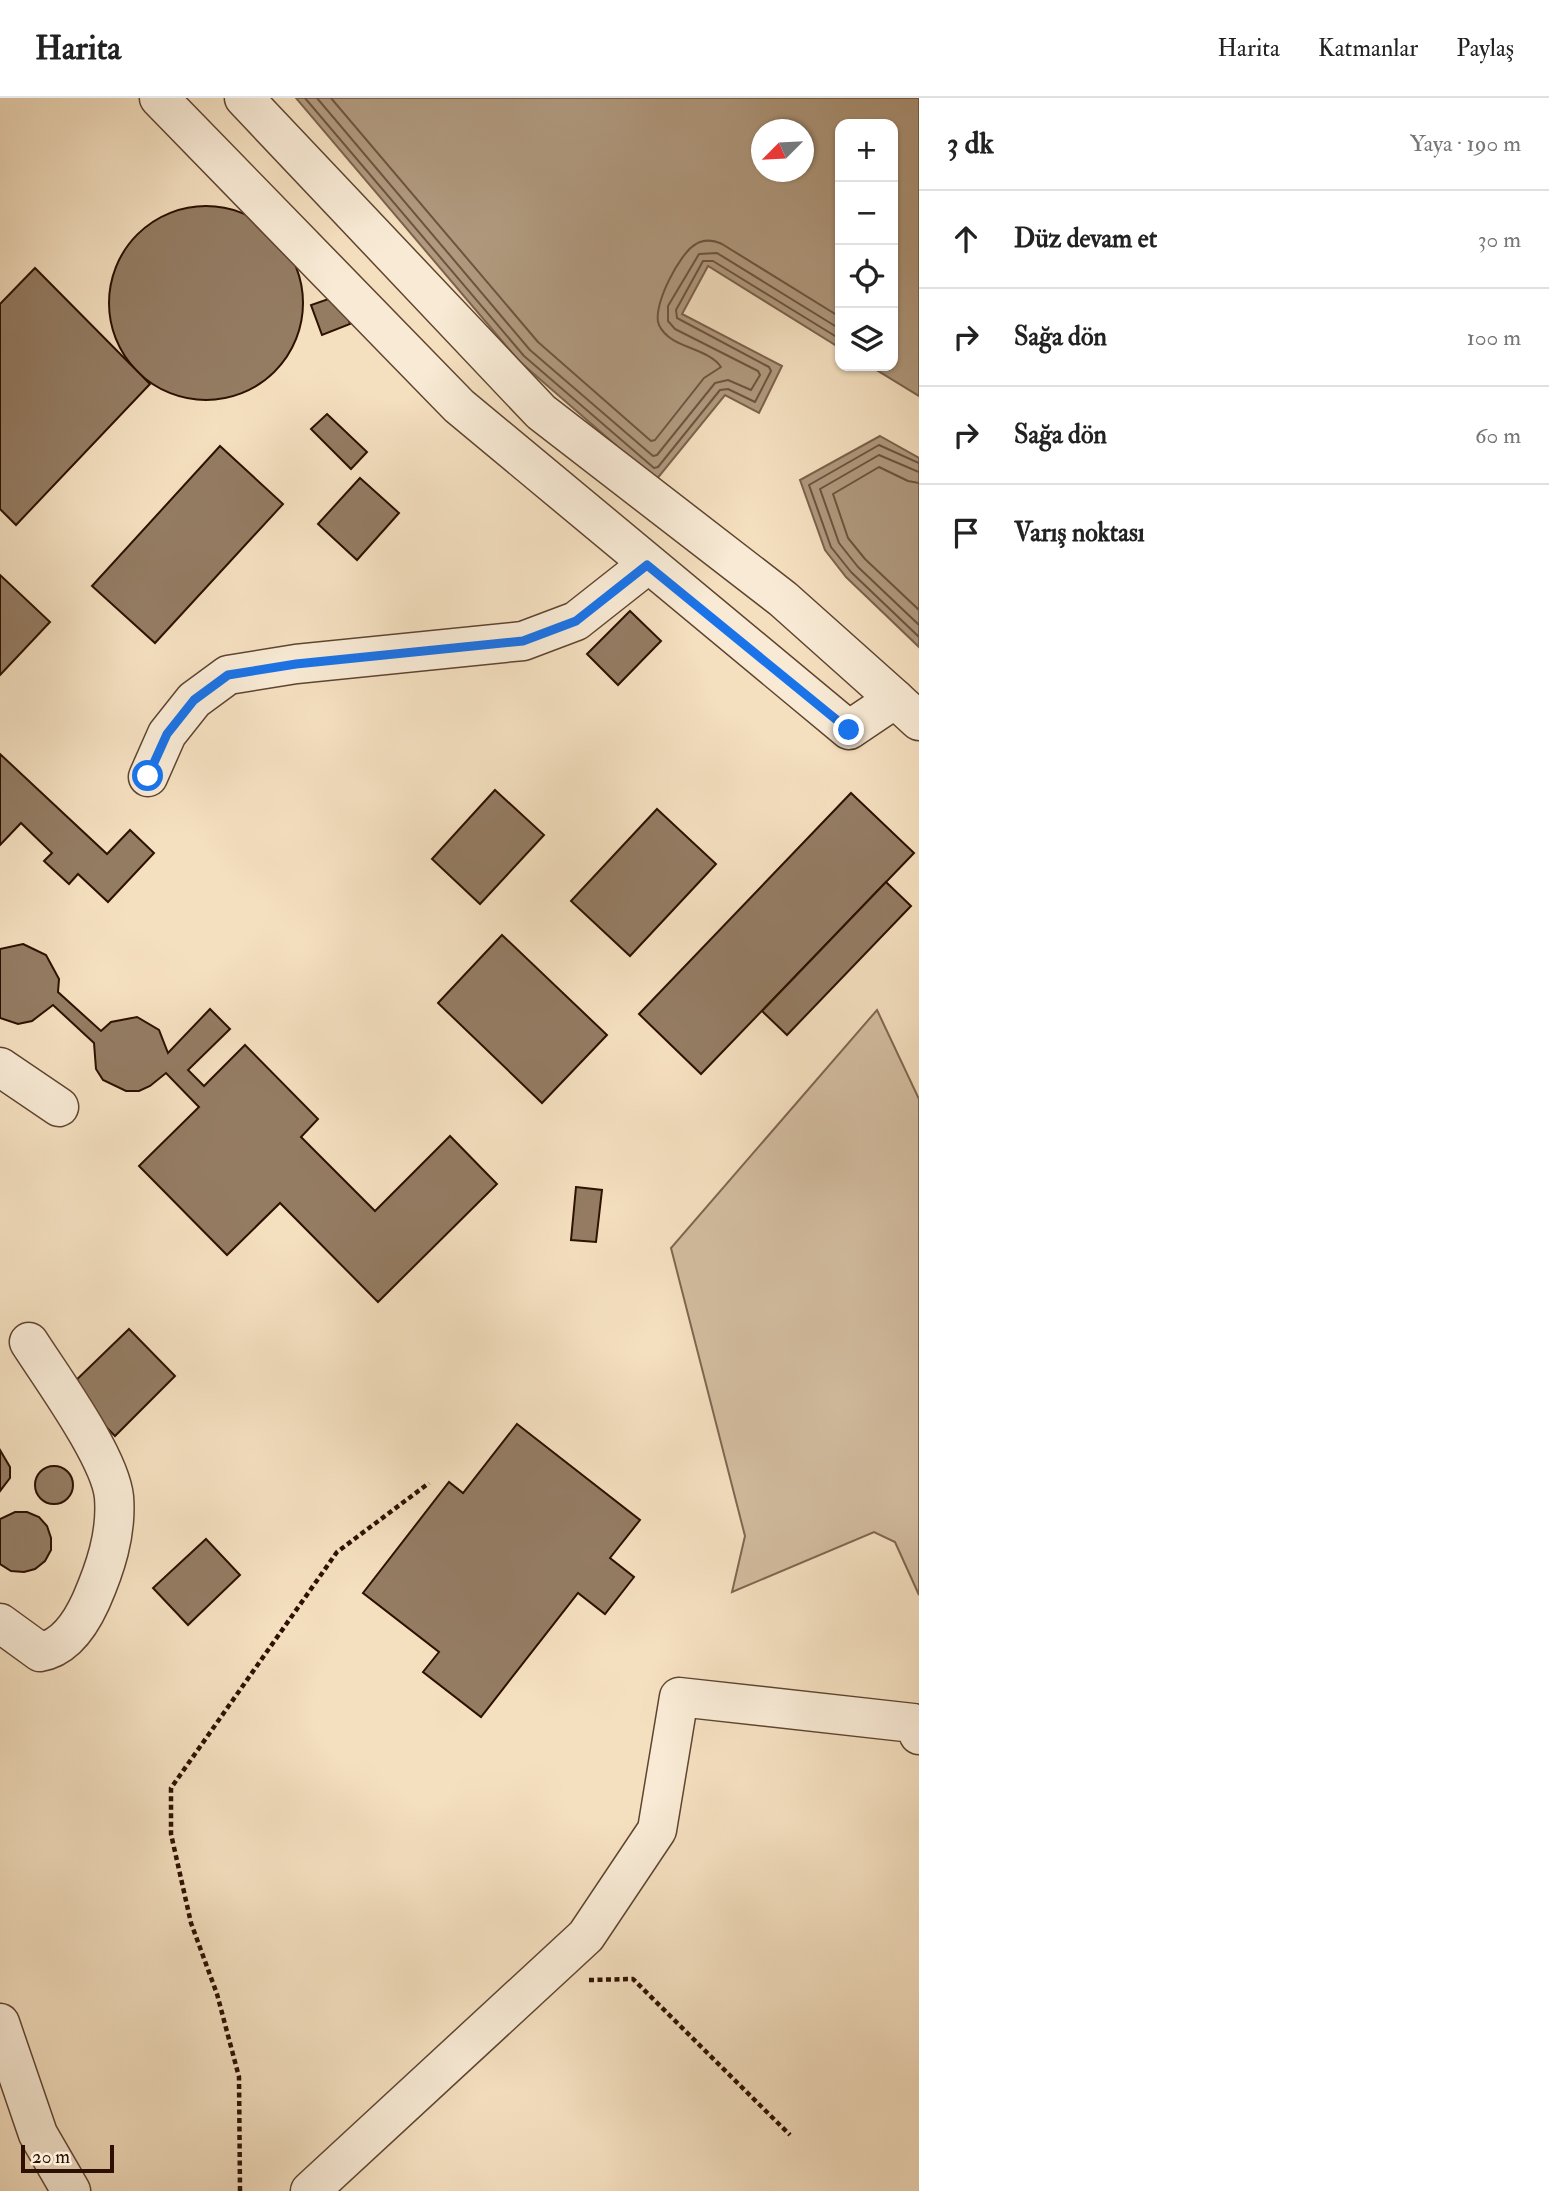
<!DOCTYPE html>
<html lang="tr">
<head>
<meta charset="utf-8">
<style>
	body { margin:0; font-family:"IM FELL Double Pica",serif; background:#f2f2f2; color:#222 }
	.controls { position:absolute; right:21px; top:21px; display:grid; overflow:hidden; border-radius:14px; box-shadow:0 2px 5px #0004 }
	.controls button { width:63px; height:63px; display:grid; place-items:center; padding:0; border:0; border-bottom:2px solid #e0e0e0; background:#fff; color:#222; font:35px sans-serif }
	.compass { position:absolute; left:751px; top:21px; width:63px; height:63px; border-radius:50%; background:#fff; box-shadow:0 2px 5px #0004; rotate:246deg }
	.scale { position:absolute; left:21px; bottom:18px; width:93px; box-sizing:border-box; padding-left:7px; border:4px solid #2d1000; border-top:0; font-size:19px; line-height:24px; white-space:nowrap; color:#2d1000; -webkit-text-stroke:5px #f8ead5; paint-order:stroke }
	.stop { position:absolute; width:21px; height:21px; margin:-16px; border:5px solid #1a73e8; border-radius:50%; background:#fff }
	.stop.end { background:#1a73e8; border-color:#fff; box-shadow:0 2px 7px #0008 }
	.list { margin:0; padding:0; list-style:none }
	h2 { display:flex; justify-content:space-between; align-items:center; height:91px; margin:0; padding:0 28px; font-size:30px }
	h2 small { font-size:23px; font-weight:400; color:#767676 }
	.list li { display:grid; grid-template-columns:46px 1fr auto; gap:21px; align-items:center; box-sizing:border-box; height:98px; padding:0 28px; border-top:2px solid #e0e0e0 }
	.list b { display:block; font-size:26px; white-space:nowrap }
	.list em { font-size:23px; font-style:normal; color:#767676 }
	.icon { flex:none; width:38px; height:38px; fill:none; stroke:currentColor; stroke-width:2; stroke-linecap:round; stroke-linejoin:round }
	.map { position:relative; flex:none; width:919px; height:2093px; overflow:hidden }
	header { display:flex; align-items:center; gap:42px; box-sizing:border-box; height:98px; padding:0 35px; background:#fff; border-bottom:2px solid #e0e0e0 }
	header strong { font-size:33px }
	nav { display:flex; gap:38px; margin-inline-start:auto; font-size:24px }
	main { display:flex }
	aside { flex:1; background:#fff }
	.map>svg:first-child { display:block }
	.green { fill:#d2bc9f; stroke:#806650; stroke-width:2 }
	.water { fill:#b0997e; stroke:#7c624c; stroke-width:2; fill-rule:evenodd }
	.lines { fill:none; stroke-linecap:round; stroke-linejoin:round }
	.shore { stroke:#6e543f; stroke-width:2 }
	.building { fill:#947c63; stroke:#2d1000; stroke-width:2 }
	.minor-casing { stroke:#5f4430; stroke-width:41 }
	.path { stroke:#2d1000; stroke-width:4.5; stroke-dasharray:5 3.5; stroke-linecap:butt }
	.minor { stroke:#f8ead5; stroke-width:38 }
	.route { stroke:#1a73e8; stroke-width:9 }
</style>
</head>
<body>
<header>
<strong>Harita</strong>
<nav><a>Harita</a><a>Katmanlar</a><a>Paylaş</a></nav>
</header>
<main>
<div class="map">
<svg width="919" height="2093" viewBox="0 0 919 2093">
	<rect width="100%" height="100%" fill="#f4dfbf"/>
	<filter id="stains"><feTurbulence type="fractalNoise" baseFrequency=".00286" numOctaves="4"/><feColorMatrix values="0 0 0 0 .2 0 0 0 0 .09 0 0 0 0 .02 0 0 0 .5 -.17"/></filter>
	<radialGradient id="worn" r=".72"><stop offset=".6" stop-color="#630" stop-opacity="0"/><stop offset="1" stop-color="#630" stop-opacity=".3"/></radialGradient>
	<path class="green" d="M 877,912 L 919,1001 L 919,1497 L 895,1444 L 874,1434 L 732,1494 L 745,1438 L 671,1150 Z"/>
	<g class="water">
		<path d="M 296,0 L 919,0 L 919,298 L 870,268 L 893,268 L 893,26 L 840,26 L 840,250 L 708,168 L 682,216 L 782,268 L 759,315 L 725,297 L 656,382 L 519,263 ZM 762,32 L 804,32 L 804,74 L 762,74 Z"/>
		<path d="M 880,338 L 919,360 L 919,549 L 846,479 L 825,452 L 800,382 Z"/>
	</g>
	<g class="lines">
		<g class="shore">
			<path d="M 305,0 L 524,258 L 654,370 L 658,369 L 720,292 L 728,291 L 755,304 L 771,273 L 769,269 L 677,220 L 676,212 L 703,163 L 713,163 L 840,241"/>
			<path d="M 317,0 L 530,252 L 653,358 L 657,357 L 715,285 L 728,282 L 751,292 L 760,277 L 758,273 L 675,231 L 668,223 L 668,208 L 699,156 L 717,155 L 840,231"/>
			<path d="M 331,0 L 538,244 L 651,343 L 655,342 L 704,280 L 721,269 C 708,249 670,251 659,227 C 651,210 680,154 696,146 C 704,141 713,142 722,146 L 840,219"/>
			<path d="M 919,365 L 879,347 L 809,387 L 831,449 L 851,474 L 919,539"/>
			<path d="M 919,374 L 879,357 L 820,391 L 839,445 L 858,469 L 919,527"/>
			<path d="M 919,385 L 908,383 L 879,369 L 833,396 L 848,440 L 865,461 L 919,512"/>
		</g>
	</g>
	<g class="building">
		<circle cx="206" cy="205" r="97"/>
		<path d="M 35,170 L 150,286 L 16,427 L 0,411 L 0,206 Z"/>
		<path d="M 340,197 L 350,226 L 322,237 L 311,207 Z"/>
		<path d="M 327,316 L 367,354 L 351,371 L 311,331 Z"/>
		<path d="M 220,348 L 283,406 L 155,545 L 92,488 Z"/>
		<path d="M 360,380 L 399,415 L 357,462 L 318,426 Z"/>
		<path d="M 0,477 L 50,524 L 0,577 Z"/>
		<path d="M 630,513 L 661,543 L 618,587 L 587,556 Z"/>
		<path d="M 0,656 L 107,756 L 130,732 L 154,755 L 108,804 L 78,776 L 69,786 L 44,763 L 52,755 L 21,725 L 0,747 Z"/>
		<path d="M 495,692 L 544,737 L 480,806 L 432,761 Z"/>
		<path d="M 851,695 L 914,755 L 701,976 L 639,916 Z"/>
		<path d="M 657,711 L 716,766 L 630,858 L 571,803 Z"/>
		<path d="M 886,784 L 911,808 L 787,937 L 762,913 Z"/>
		<path d="M 502,837 L 607,937 L 542,1005 L 438,905 Z"/>
		<path d="M 23,846 L 46,857 L 59,881 L 58,894 L 101,933 L 111,924 L 137,919 L 159,932 L 168,955 L 210,911 L 230,931 L 188,972 L 204,988 L 245,947 L 318,1021 L 301,1039 L 375,1113 L 450,1038 L 497,1086 L 378,1204 L 280,1105 L 227,1157 L 139,1068 L 199,1009 L 166,975 L 150,988 L 139,993 L 126,993 L 103,982 L 96,971 L 94,945 L 53,907 L 32,923 L 18,926 L 0,920 L 0,851 Z"/>
		<path d="M 576,1089 L 602,1092 L 596,1144 L 571,1142 Z"/>
		<path d="M 129,1231 L 175,1278 L 115,1338 L 68,1290 Z"/>
		<path d="M 517,1326 L 640,1422 L 610,1460 L 634,1479 L 605,1516 L 578,1495 L 481,1619 L 423,1574 L 439,1554 L 363,1495 L 449,1384 L 463,1395 Z"/>
		<path d="M 0,1352 L 10,1369 L 10,1380 L 0,1393 Z"/>
		<circle cx="54" cy="1387" r="19"/>
		<path d="M 15,1414 L 27,1414 L 39,1419 L 47,1428 L 51,1440 L 51,1452 L 45,1463 L 35,1471 L 24,1474 L 11,1473 L 0,1466 L 0,1421 Z"/>
		<path d="M 206,1441 L 240,1477 L 188,1527 L 153,1490 Z"/>
	</g>
	<g class="lines">
		<g class="minor-casing">
			<g id="minor">
				<path d="M 159,0 L 459,308 L 849,632 L 895,601 L 919,623"/>
				<path d="M 244,0 L 541,314 L 783,501 L 895,601"/>
				<path d="M 148,679 L 167,636 L 194,602 L 228,577 L 296,566 L 523,543 L 576,523 L 647,467"/>
				<path d="M 0,969 L 59,1009"/>
				<path d="M 0,1525 L 40,1554 C 65,1550 81,1525 91,1503 C 105,1471 117,1436 114,1399 C 110,1359 52,1280 29,1244"/>
				<path d="M 0,1925 L 38,2036 L 71,2093"/>
				<path d="M 310,2093 L 586,1838 L 657,1732 L 679,1599 L 913,1625 L 919,1637"/>
			</g>
		</g>
		<g class="path">
			<path d="M 589,1882 L 633,1881 L 790,2037"/>
			<path d="M 240,2093 L 239,1979 L 217,1896 L 191,1825 L 171,1736 L 171,1690 L 337,1454 L 429,1385"/>
		</g>
		<use href="#minor" class="minor"/>
	</g>
	<g class="lines">
		<path class="route" d="M 148,678 L 167,636 L 194,602 L 228,577 L 296,566 L 523,543 L 576,523 L 647,467 L 849,632"/>
	</g>
	<rect width="100%" height="100%" filter="url(#stains)"/>
	<rect width="100%" height="100%" fill="url(#worn)"/>
</svg>
<div class="controls">
<button>+</button>
<button>−</button>
<button><svg class="icon" aria-label="locate" viewBox="0 0 24 24"><circle cx="12" cy="12" r="6"/><path d="M12 2v4M12 18v4M2 12h4M18 12h4"/></svg></button>
<button><svg class="icon" aria-label="layers" viewBox="0 0 24 24"><path d="M12 4l9 5-9 5-9-5zM3 14l9 5 9-5"/></svg></button>
</div>
<svg class="compass" viewBox="-18 -18 36 36"><path d="M0-13l5 13h-10z" fill="#e53935"/><path d="M0 13l5-13h-10z" fill="#767676"/></svg>
<div class="scale">20 m</div>
<div class="stop" style="left:148px;top:678px"></div>
<div class="stop end" style="left:849px;top:632px"></div>
</div>
<aside>
<h2>3 dk<small>Yaya · 190 m</small></h2>
<ul class="list">
<li><svg class="icon" aria-label="ahead" viewBox="0 0 24 24"><path d="M12 20V5M6 11l6-6 6 6"/></svg><div><b>Düz devam et</b></div><em>30 m</em></li>
<li><svg class="icon" aria-label="right" viewBox="0 0 24 24"><path d="M7 20v-9h11M14 6l5 5-5 5"/></svg><div><b>Sağa dön</b></div><em>100 m</em></li>
<li><svg class="icon" aria-label="right" viewBox="0 0 24 24"><path d="M7 20v-9h11M14 6l5 5-5 5"/></svg><div><b>Sağa dön</b></div><em>60 m</em></li>
<li><svg class="icon" aria-label="arrive" viewBox="0 0 24 24"><path d="M6 21V4h12l-3 4 3 4H6"/></svg><div><b>Varış noktası</b></div></li>
</ul>
</aside>
</main>
</body>
</html>
